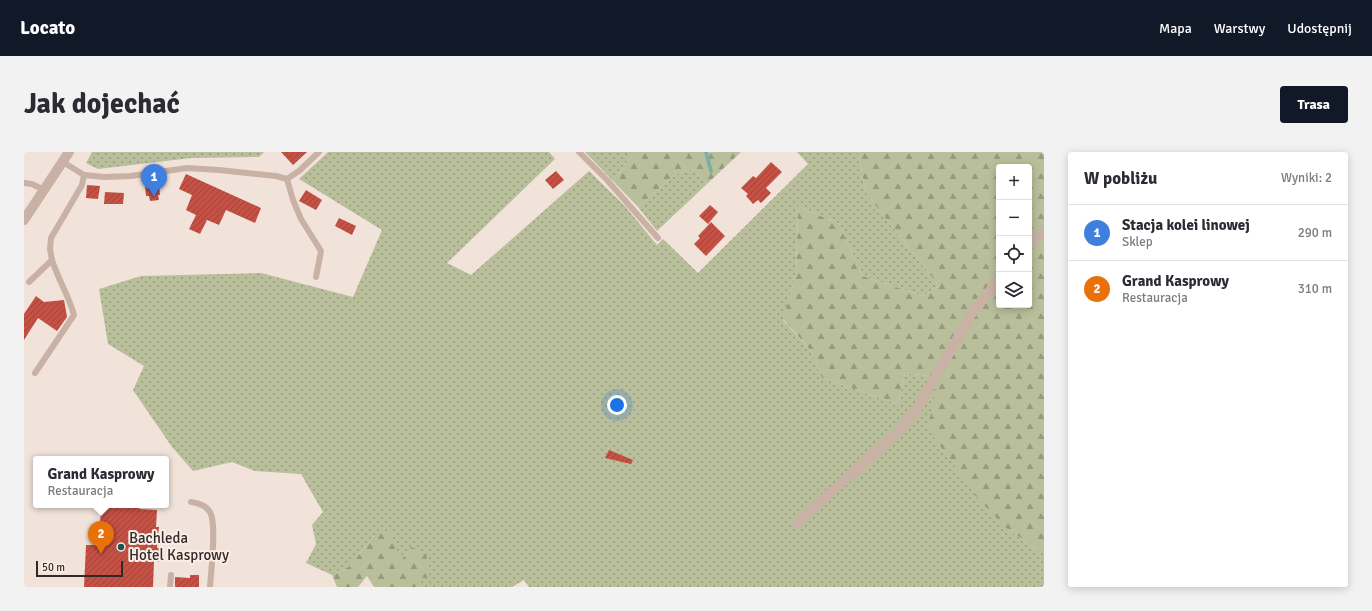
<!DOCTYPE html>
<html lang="pl">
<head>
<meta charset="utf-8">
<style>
	body { margin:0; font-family:Signika,sans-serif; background:#f2f2f3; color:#2b2b33 }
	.controls { position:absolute; right:12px; top:12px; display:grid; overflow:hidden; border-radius:4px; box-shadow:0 2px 10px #0003 }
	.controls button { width:36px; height:36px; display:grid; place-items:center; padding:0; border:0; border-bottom:1px solid #e1e1e2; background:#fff; color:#2b2b33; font:20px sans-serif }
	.scale { position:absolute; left:12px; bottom:10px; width:87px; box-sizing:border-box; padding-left:4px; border:2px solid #352927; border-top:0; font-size:11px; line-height:14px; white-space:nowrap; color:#352927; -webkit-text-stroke:3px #f9eee6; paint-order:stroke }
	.you { position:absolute; left:593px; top:253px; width:14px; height:14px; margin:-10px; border:3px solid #fff; border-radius:50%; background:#1a73e8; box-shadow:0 0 0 6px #1a73e833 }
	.badge { display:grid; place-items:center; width:26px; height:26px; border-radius:50%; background:#111827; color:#fff; font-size:13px; font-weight:700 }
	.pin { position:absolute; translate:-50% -33px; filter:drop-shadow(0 1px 2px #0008) }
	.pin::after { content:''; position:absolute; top:21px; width:14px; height:12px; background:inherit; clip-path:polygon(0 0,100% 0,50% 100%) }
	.popup { position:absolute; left:9px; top:304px; width:136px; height:52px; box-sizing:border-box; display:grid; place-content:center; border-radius:4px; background:#fff; filter:drop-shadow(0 1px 3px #0005); font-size:13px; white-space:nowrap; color:#7c7c81 }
	.popup b { font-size:15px; color:#2b2b33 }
	.popup::after { content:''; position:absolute; left:50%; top:100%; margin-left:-8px; border:8px solid transparent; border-top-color:#fff }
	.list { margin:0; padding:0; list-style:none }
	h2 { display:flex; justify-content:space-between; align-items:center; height:52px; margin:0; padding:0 16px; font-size:17px }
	h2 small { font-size:13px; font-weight:400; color:#7c7c81 }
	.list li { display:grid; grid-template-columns:26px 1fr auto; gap:12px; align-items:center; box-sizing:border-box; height:56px; padding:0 16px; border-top:1px solid #e1e1e2 }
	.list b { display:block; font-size:15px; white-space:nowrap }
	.list p { margin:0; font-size:13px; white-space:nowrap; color:#7c7c81 }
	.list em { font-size:13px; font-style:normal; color:#7c7c81 }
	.icon { flex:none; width:22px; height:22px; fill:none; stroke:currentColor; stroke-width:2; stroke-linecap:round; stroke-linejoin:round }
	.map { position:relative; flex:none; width:1020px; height:435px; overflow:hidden; border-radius:4px }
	header { display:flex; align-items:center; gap:24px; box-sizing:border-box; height:56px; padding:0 20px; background:#111827; color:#fff }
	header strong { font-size:19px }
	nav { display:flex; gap:22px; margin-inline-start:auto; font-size:14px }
	.intro { display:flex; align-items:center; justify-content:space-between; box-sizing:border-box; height:96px; padding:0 24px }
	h1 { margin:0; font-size:28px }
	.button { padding:10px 18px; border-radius:4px; background:#111827; color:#fff; font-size:14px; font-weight:700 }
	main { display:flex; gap:24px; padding:0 24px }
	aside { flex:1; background:#fff; border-radius:4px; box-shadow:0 2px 10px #0003 }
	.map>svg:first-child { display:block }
	.grass { fill:url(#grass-dots) }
	.forest { fill:url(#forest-firs); fill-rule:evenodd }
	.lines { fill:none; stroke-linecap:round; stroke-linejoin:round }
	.stream { stroke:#7aada8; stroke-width:3.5 }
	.building { fill:url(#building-hatch) }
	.service { stroke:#c9b1a6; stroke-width:6 }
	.minor { stroke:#c9b1a6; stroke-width:10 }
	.tertiary { stroke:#c9b1a6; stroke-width:10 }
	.poi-dot { fill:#1e5551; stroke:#f9eee6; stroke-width:1.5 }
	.labels { text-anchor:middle; stroke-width:4; stroke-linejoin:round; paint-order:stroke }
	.poi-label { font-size:15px; fill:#352927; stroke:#f9eee6; text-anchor:start }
</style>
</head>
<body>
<header>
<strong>Locato</strong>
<nav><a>Mapa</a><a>Warstwy</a><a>Udostępnij</a></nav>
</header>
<div class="intro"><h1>Jak dojechać</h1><a class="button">Trasa</a></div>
<main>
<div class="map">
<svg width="1020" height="435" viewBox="0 0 1020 435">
	<defs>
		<pattern id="grass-dots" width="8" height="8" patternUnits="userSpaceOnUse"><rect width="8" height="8" fill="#b8bf9a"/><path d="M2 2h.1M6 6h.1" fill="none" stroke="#969b7e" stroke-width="1.8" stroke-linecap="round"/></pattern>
		<pattern id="forest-firs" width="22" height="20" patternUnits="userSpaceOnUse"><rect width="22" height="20" fill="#b8bf9a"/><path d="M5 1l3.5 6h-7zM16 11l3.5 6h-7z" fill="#969b7e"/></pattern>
		<pattern id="building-hatch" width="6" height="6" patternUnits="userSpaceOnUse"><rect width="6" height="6" fill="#c35246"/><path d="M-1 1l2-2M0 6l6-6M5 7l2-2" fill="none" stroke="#9f443a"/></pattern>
	</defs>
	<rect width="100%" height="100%" fill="#f1e3da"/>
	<g class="grass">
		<path d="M 68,0 L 240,0 L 235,5 L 167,6 L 74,17 L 62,11 Z"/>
		<path d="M 304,0 L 525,0 L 531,7 L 423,111 L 447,123 L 565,19 L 601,54 L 633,93 L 639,87 L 674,121 L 784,12 L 773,0 L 834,0 L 842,41 L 915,134 L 899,144 L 839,124 L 815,72 L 774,54 L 772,123 L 759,168 L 788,200 L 798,226 L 874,252 L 881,221 L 914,225 L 982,376 L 1020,402 L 1020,435 L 505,435 L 500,428 L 488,435 L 399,435 L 377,410 L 350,384 L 326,414 L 308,423 L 282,411 L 292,392 L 288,373 L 299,360 L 277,322 L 231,319 L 208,310 L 169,319 L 148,295 L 109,238 L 120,214 L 84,192 L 75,137 L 117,124 L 237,121 L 329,145 L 358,78 L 275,27 Z"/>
		<path d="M 561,0 L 610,0 L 589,29 Z"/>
		<path d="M 670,17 L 683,32 L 633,79 L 614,55 L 652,22 Z"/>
	</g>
	<g class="forest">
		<path d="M 610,0 L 717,0 L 683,32 L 670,17 L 652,22 L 614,55 L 589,29 Z"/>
		<path d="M 834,0 L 1020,0 L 1020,402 L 982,376 L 951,343 L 904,277 L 914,225 L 881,221 L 874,252 L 798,226 L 788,200 L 759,167 L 772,123 L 774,54 L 815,72 L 839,124 L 899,144 L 915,134 L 842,41 ZM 975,15 L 1005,15 L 1005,153 L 975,153 Z"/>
		<path d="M 366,378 L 377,409 L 387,395 L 402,401 L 406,425 L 393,427 L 399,435 L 350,435 L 343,424 L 334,435 L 313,435 L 308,423 L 326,414 L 350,384 Z"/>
	</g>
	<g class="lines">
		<path class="stream" d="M 682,0 L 687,19"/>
	</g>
	<g class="building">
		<path d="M 257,0 L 283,0 L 269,13 Z"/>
		<path d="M 747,10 L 758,20 L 742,36 L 747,41 L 737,51 L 734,48 L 729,52 L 722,44 L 724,42 L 717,36 L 729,24 L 732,26 Z"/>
		<path d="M 532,19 L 540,28 L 529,37 L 521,28 Z"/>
		<path d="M 162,22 L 237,56 L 231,71 L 202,58 L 195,73 L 183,68 L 176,82 L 165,77 L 172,63 L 162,58 L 168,43 L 155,37 Z"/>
		<path d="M 135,32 L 136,43 L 134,43 L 135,48 L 126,49 L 125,44 L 122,44 L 121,34 Z"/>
		<path d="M 63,33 L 76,34 L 74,47 L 62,46 Z"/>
		<path d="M 282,38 L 298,48 L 292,58 L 275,49 Z"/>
		<path d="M 81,40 L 100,41 L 99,52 L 80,52 Z"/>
		<path d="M 686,53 L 694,60 L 684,72 L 675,64 Z"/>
		<path d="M 315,66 L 332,74 L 328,83 L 311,74 Z"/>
		<path d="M 687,70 L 701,84 L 682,104 L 670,92 L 676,86 L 674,84 Z"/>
		<path d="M 12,144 L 20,150 L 40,148 L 43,165 L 33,179 L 14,166 L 0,188 L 0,162 Z"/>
		<path d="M 585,298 L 609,308 L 607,312 L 581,306 Z"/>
		<path d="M 77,353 L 116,353 L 115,357 L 133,358 L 132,375 L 135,375 L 133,396 L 136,396 L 135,410 L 130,410 L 129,435 L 60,435 L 62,393 L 75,393 Z"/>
		<path d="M 166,423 L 175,423 L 175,435 L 151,435 L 151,425 L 166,426 Z"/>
	</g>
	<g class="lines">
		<g class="service">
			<path d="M 555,0 L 583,28 L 634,86"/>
			<path d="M 39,10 L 60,23 L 80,25 L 107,24 L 163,16 L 195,18 L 252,24 L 263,27 L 275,19 L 295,0"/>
			<path d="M 263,27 L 269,48 L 277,67 L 297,99 L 292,125"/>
			<path d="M 0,31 L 8,32 L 20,38"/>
			<path d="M 5,130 L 28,108 L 26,97 L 27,86 L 58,33 L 60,23"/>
			<path d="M 11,221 L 50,163 C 45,144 34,127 28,108"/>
			<path d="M 167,350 C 174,351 182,353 186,360 C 193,372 187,419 186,435"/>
			<path d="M 146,435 L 147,423"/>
		</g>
		<g class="minor">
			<path d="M 1005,93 L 1020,80"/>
			<path d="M 773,371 L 872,282 L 893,257 L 949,159 L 975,128"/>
		</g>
		<path class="tertiary" d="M 0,68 L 45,0"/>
	</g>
	<circle class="poi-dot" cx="97" cy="395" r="4"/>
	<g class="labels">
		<g class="poi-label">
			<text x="105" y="391">Bachleda<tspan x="105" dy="17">Hotel Kasprowy</tspan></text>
		</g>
	</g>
</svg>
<div class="controls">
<button>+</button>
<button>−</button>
<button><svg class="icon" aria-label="locate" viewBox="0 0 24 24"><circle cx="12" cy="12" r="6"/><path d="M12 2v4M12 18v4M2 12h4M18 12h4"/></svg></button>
<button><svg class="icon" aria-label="layers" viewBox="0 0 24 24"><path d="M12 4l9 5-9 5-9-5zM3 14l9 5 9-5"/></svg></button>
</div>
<div class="scale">50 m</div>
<div class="you"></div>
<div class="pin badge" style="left:130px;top:45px;background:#3f7fe0">1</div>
<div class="pin badge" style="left:77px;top:402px;background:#e8710a">2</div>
<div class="popup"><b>Grand Kasprowy</b>Restauracja</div>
</div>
<aside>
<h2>W pobliżu<small>Wyniki: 2</small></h2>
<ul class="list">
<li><span class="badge" style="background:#3f7fe0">1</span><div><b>Stacja kolei linowej</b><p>Sklep</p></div><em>290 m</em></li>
<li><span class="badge" style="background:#e8710a">2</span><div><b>Grand Kasprowy</b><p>Restauracja</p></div><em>310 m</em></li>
</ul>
</aside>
</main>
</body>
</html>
